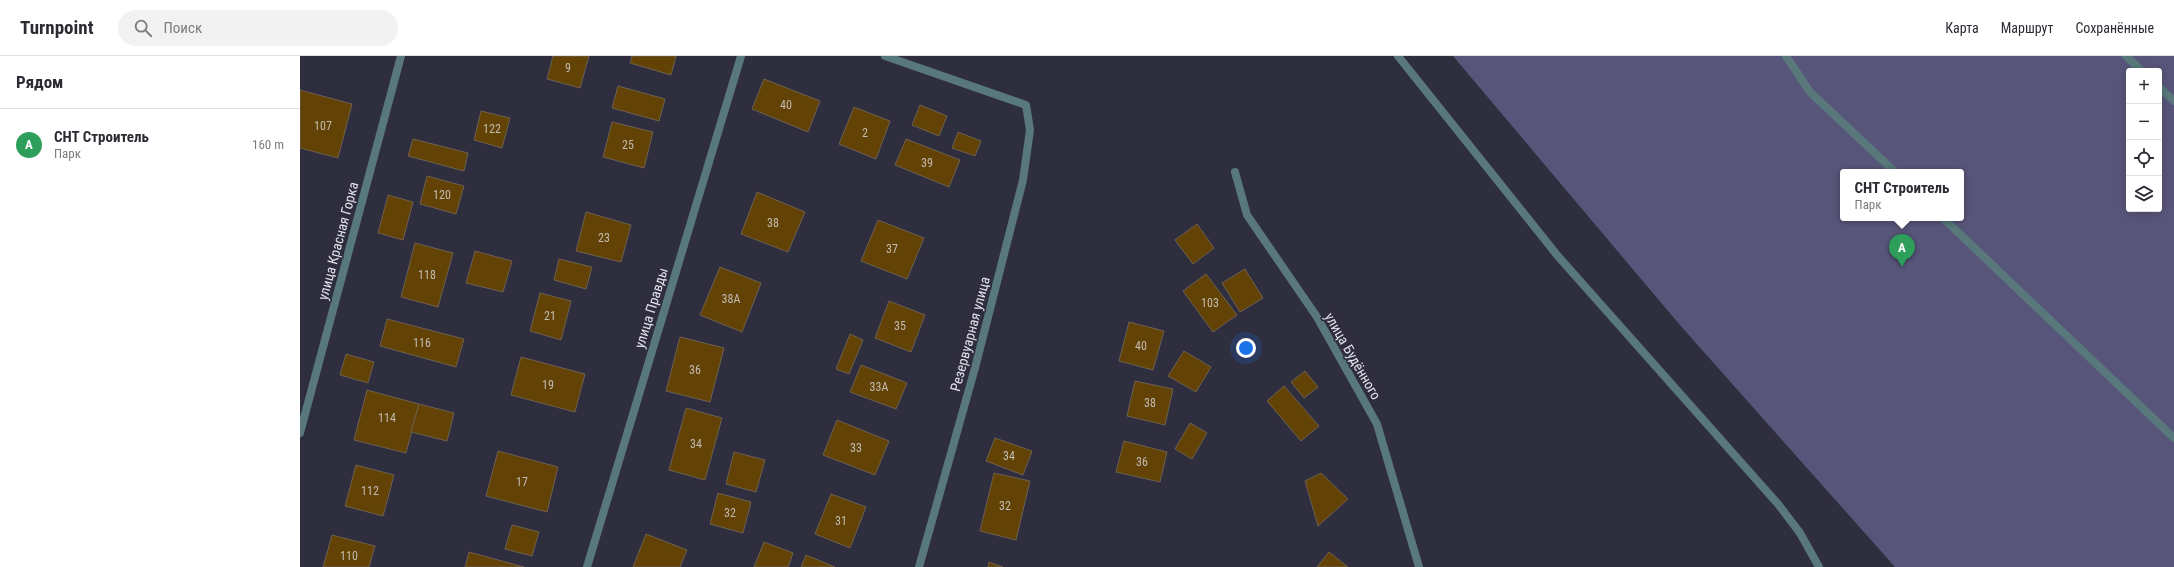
<!DOCTYPE html>
<html lang="ru">
<head>
<meta charset="utf-8">
<style>
	body { margin:0; font-family:"Roboto Condensed",sans-serif; background:#f2f2f3; color:#2b2b33 }
	.controls { position:absolute; right:12px; top:12px; display:grid; overflow:hidden; border-radius:4px; box-shadow:0 2px 10px #0003 }
	.controls button { width:36px; height:36px; display:grid; place-items:center; padding:0; border:0; border-bottom:1px solid #e1e1e2; background:#fff; color:#2b2b33; font:20px sans-serif }
	.you { position:absolute; left:946px; top:292px; width:14px; height:14px; margin:-10px; border:3px solid #fff; border-radius:50%; background:#1a73e8; box-shadow:0 0 0 6px #1a73e833 }
	.badge { display:grid; place-items:center; width:26px; height:26px; border-radius:50%; background:#855d67; color:#fff; font-size:13px; font-weight:700 }
	.pin { position:absolute; translate:-50% -33px; filter:drop-shadow(0 1px 2px #0008) }
	.pin::after { content:''; position:absolute; top:21px; width:14px; height:12px; background:inherit; clip-path:polygon(0 0,100% 0,50% 100%) }
	.popup { position:absolute; left:1540px; top:113px; width:124px; height:52px; box-sizing:border-box; display:grid; place-content:center; border-radius:4px; background:#fff; filter:drop-shadow(0 1px 3px #0005); font-size:13px; white-space:nowrap; color:#7c7c81 }
	.popup b { font-size:15px; color:#2b2b33 }
	.popup::after { content:''; position:absolute; left:50%; top:100%; margin-left:-8px; border:8px solid transparent; border-top-color:#fff }
	.list { margin:0; padding:0; list-style:none }
	h2 { display:flex; justify-content:space-between; align-items:center; height:52px; margin:0; padding:0 16px; font-size:17px }
	h2 small { font-size:13px; font-weight:400; color:#7c7c81 }
	.list li { display:grid; grid-template-columns:26px 1fr auto; gap:12px; align-items:center; box-sizing:border-box; height:72px; padding:0 16px; border-top:1px solid #e1e1e2 }
	.list b { display:block; font-size:15px; white-space:nowrap }
	.list p { margin:0; font-size:13px; white-space:nowrap; color:#7c7c81 }
	.list em { font-size:13px; font-style:normal; color:#7c7c81 }
	.icon { flex:none; width:22px; height:22px; fill:none; stroke:currentColor; stroke-width:2; stroke-linecap:round; stroke-linejoin:round }
	.map { position:relative; flex:none; width:1874px; height:511px; overflow:hidden }
	header { display:flex; align-items:center; gap:24px; box-sizing:border-box; height:56px; padding:0 20px; background:#fff; border-bottom:1px solid #e1e1e2 }
	header strong { font-size:19px }
	nav { display:flex; gap:22px; margin-inline-start:auto; font-size:14px }
	.search { width:280px; height:36px; background:#f2f2f3; display:flex; align-items:center; gap:10px; box-sizing:border-box; padding:0 14px; border-radius:22px; color:#7c7c81; font-size:15px }
	main { display:flex }
	aside { flex:1; background:#fff }
	.map>svg:first-child { display:block }
	.green { fill:#58557a; fill-rule:evenodd }
	.building { fill:#624205; stroke:#6d6152 }
	.lines { fill:none; stroke-linecap:round; stroke-linejoin:round }
	.street { stroke:#58787c; stroke-width:8 }
	.labels { text-anchor:middle; stroke-width:3.5; stroke-linejoin:round; paint-order:stroke }
	.number-label { font-size:12px; fill:#c3bbb4 }
	.street-label { font-size:14px; fill:#e3e3ee; stroke:#2f2e3e }
</style>
</head>
<body>
<header>
<strong>Turnpoint</strong>
<div class="search"><svg class="icon" aria-label="search" viewBox="0 0 24 24"><circle cx="10" cy="10" r="6"/><path d="M15 15l6 6"/></svg>Поиск</div>
<nav><a>Карта</a><a>Маршрут</a><a>Сохранённые</a></nav>
</header>
<main>
<aside>
<h2>Рядом<small></small></h2>
<ul class="list">
<li><span class="badge" style="background:#2e9e5b">A</span><div><b>СНТ Строитель</b><p>Парк</p></div><em>160 m</em></li>
</ul>
</aside>
<div class="map">
<svg width="1874" height="511" viewBox="0 0 1874 511">
	<rect width="100%" height="100%" fill="#2f2e3e"/>
	<path class="green" d="M 1153,0 L 1874,0 L 1874,511 L 1595,511 L 1379,268 ZM 1829,15 L 1859,15 L 1859,153 L 1829,153 ZM 1543,116 L 1661,116 L 1661,162 L 1543,162 Z"/>
	<g class="building">
		<path d="M 253,0 L 289,0 L 280,32 L 247,23 Z"/>
		<path d="M 332,0 L 376,0 L 371,19 L 330,7 Z"/>
		<path d="M 464,23 L 520,45 L 508,76 L 452,53 Z"/>
		<path d="M 318,30 L 365,43 L 359,65 L 312,52 Z"/>
		<path d="M 0,34 L 52,48 L 38,102 L 0,92 Z"/>
		<path d="M 620,49 L 647,60 L 639,80 L 612,69 Z"/>
		<path d="M 554,51 L 590,65 L 576,103 L 539,88 Z"/>
		<path d="M 181,55 L 210,62 L 202,92 L 174,84 Z"/>
		<path d="M 312,66 L 353,76 L 344,112 L 303,101 Z"/>
		<path d="M 658,76 L 681,85 L 675,100 L 652,92 Z"/>
		<path d="M 113,83 L 168,97 L 164,115 L 108,100 Z"/>
		<path d="M 606,83 L 660,104 L 649,131 L 595,109 Z"/>
		<path d="M 127,120 L 164,130 L 156,158 L 120,148 Z"/>
		<path d="M 457,136 L 505,156 L 488,196 L 441,178 Z"/>
		<path d="M 88,139 L 113,146 L 103,184 L 78,177 Z"/>
		<path d="M 286,156 L 331,169 L 321,206 L 276,195 Z"/>
		<path d="M 578,164 L 624,182 L 607,223 L 561,205 Z"/>
		<path d="M 897,168 L 914,192 L 893,208 L 875,184 Z"/>
		<path d="M 115,187 L 153,197 L 138,251 L 101,241 Z"/>
		<path d="M 175,195 L 212,205 L 203,236 L 166,227 Z"/>
		<path d="M 259,203 L 292,211 L 286,233 L 254,224 Z"/>
		<path d="M 420,211 L 461,227 L 442,276 L 400,259 Z"/>
		<path d="M 945,213 L 963,242 L 940,256 L 922,227 Z"/>
		<path d="M 906,218 L 937,259 L 913,276 L 883,235 Z"/>
		<path d="M 240,237 L 271,245 L 261,284 L 230,275 Z"/>
		<path d="M 589,245 L 625,259 L 611,296 L 575,282 Z"/>
		<path d="M 87,263 L 164,283 L 156,311 L 80,290 Z"/>
		<path d="M 829,266 L 864,275 L 853,314 L 819,305 Z"/>
		<path d="M 550,278 L 563,284 L 549,318 L 536,313 Z"/>
		<path d="M 380,281 L 424,292 L 410,346 L 366,335 Z"/>
		<path d="M 884,295 L 911,311 L 896,336 L 868,320 Z"/>
		<path d="M 46,298 L 74,306 L 68,327 L 40,319 Z"/>
		<path d="M 221,301 L 285,318 L 275,356 L 211,339 Z"/>
		<path d="M 561,309 L 607,327 L 596,353 L 550,336 Z"/>
		<path d="M 1005,315 L 1018,331 L 1004,342 L 991,326 Z"/>
		<path d="M 835,325 L 873,333 L 865,369 L 827,360 Z"/>
		<path d="M 984,330 L 1019,370 L 1001,385 L 967,345 Z"/>
		<path d="M 67,334 L 119,348 L 106,397 L 54,384 Z"/>
		<path d="M 119,348 L 154,357 L 147,385 L 111,376 Z"/>
		<path d="M 386,352 L 422,362 L 405,424 L 369,414 Z"/>
		<path d="M 537,364 L 589,385 L 575,419 L 523,399 Z"/>
		<path d="M 890,367 L 907,377 L 892,403 L 875,393 Z"/>
		<path d="M 695,382 L 732,395 L 723,419 L 686,405 Z"/>
		<path d="M 824,385 L 867,396 L 860,426 L 816,416 Z"/>
		<path d="M 198,395 L 258,411 L 247,456 L 186,440 Z"/>
		<path d="M 434,396 L 465,404 L 456,436 L 426,428 Z"/>
		<path d="M 56,409 L 94,419 L 83,460 L 45,450 Z"/>
		<path d="M 694,417 L 730,425 L 716,484 L 680,475 Z"/>
		<path d="M 1021,417 L 1048,443 L 1018,470 L 1005,425 Z"/>
		<path d="M 418,437 L 451,446 L 443,477 L 410,468 Z"/>
		<path d="M 531,438 L 566,451 L 550,492 L 515,478 Z"/>
		<path d="M 212,469 L 239,476 L 232,500 L 205,493 Z"/>
		<path d="M 346,478 L 387,494 L 380,511 L 333,511 Z"/>
		<path d="M 32,479 L 75,490 L 69,511 L 23,511 Z"/>
		<path d="M 464,486 L 493,497 L 488,511 L 454,511 Z"/>
		<path d="M 169,496 L 224,511 L 165,511 Z"/>
		<path d="M 1029,496 L 1048,511 L 1017,511 Z"/>
		<path d="M 506,499 L 535,511 L 501,511 Z"/>
		<path d="M 689,506 L 703,511 L 688,511 Z"/>
	</g>
	<g class="lines">
		<g class="street">
			<path d="M 585,0 L 726,49 L 730,74 L 723,124 L 675,312 L 619,511"/>
			<path d="M 1098,0 L 1257,199 L 1478,448 L 1500,477 L 1519,511"/>
			<path d="M 1486,0 L 1510,36 L 1595,116"/>
			<path d="M 1826,0 L 1842,15"/>
			<path d="M 1859,31 L 1874,45"/>
			<path d="M 935,116 L 947,159 L 1017,261 L 1077,368 L 1119,511"/>
			<path d="M 1643,162 L 1874,382"/>
			<path d="M 0,377 L 101,0"/>
			<path d="M 287,511 L 441,0"/>
		</g>
	</g>
	<g class="labels">
		<g class="number-label">
			<text x="268" y="16">9</text>
			<text x="486" y="53">40</text>
			<text x="23" y="74">107</text>
			<text x="192" y="77">122</text>
			<text x="565" y="81">2</text>
			<text x="328" y="93">25</text>
			<text x="627" y="111">39</text>
			<text x="142" y="143">120</text>
			<text x="473" y="171">38</text>
			<text x="304" y="186">23</text>
			<text x="592" y="197">37</text>
			<text x="127" y="223">118</text>
			<text x="431" y="247">38А</text>
			<text x="910" y="251">103</text>
			<text x="250" y="264">21</text>
			<text x="600" y="274">35</text>
			<text x="122" y="291">116</text>
			<text x="841" y="294">40</text>
			<text x="395" y="318">36</text>
			<text x="248" y="333">19</text>
			<text x="579" y="335">33А</text>
			<text x="850" y="351">38</text>
			<text x="87" y="366">114</text>
			<text x="396" y="392">34</text>
			<text x="556" y="396">33</text>
			<text x="709" y="404">34</text>
			<text x="842" y="410">36</text>
			<text x="222" y="430">17</text>
			<text x="70" y="439">112</text>
			<text x="705" y="454">32</text>
			<text x="430" y="461">32</text>
			<text x="541" y="469">31</text>
			<text x="49" y="504">110</text>
		</g>
		<g class="street-label">
			<text transform="translate(38 185) rotate(-75)" y="5">улица Красная Горка</text>
			<text transform="translate(351 252) rotate(-73)" y="5">улица Правды</text>
			<text transform="translate(670 278) rotate(-75)" y="5">Резервуарная улица</text>
			<text transform="translate(1053 300) rotate(60)" y="5">улица Будённого</text>
		</g>
	</g>
</svg>
<div class="controls">
<button>+</button>
<button>−</button>
<button><svg class="icon" aria-label="locate" viewBox="0 0 24 24"><circle cx="12" cy="12" r="6"/><path d="M12 2v4M12 18v4M2 12h4M18 12h4"/></svg></button>
<button><svg class="icon" aria-label="layers" viewBox="0 0 24 24"><path d="M12 4l9 5-9 5-9-5zM3 14l9 5 9-5"/></svg></button>
</div>
<div class="you"></div>
<div class="pin badge" style="left:1602px;top:211px;background:#2e9e5b">A</div>
<div class="popup"><b>СНТ Строитель</b>Парк</div>
</div>
</main>
</body>
</html>
